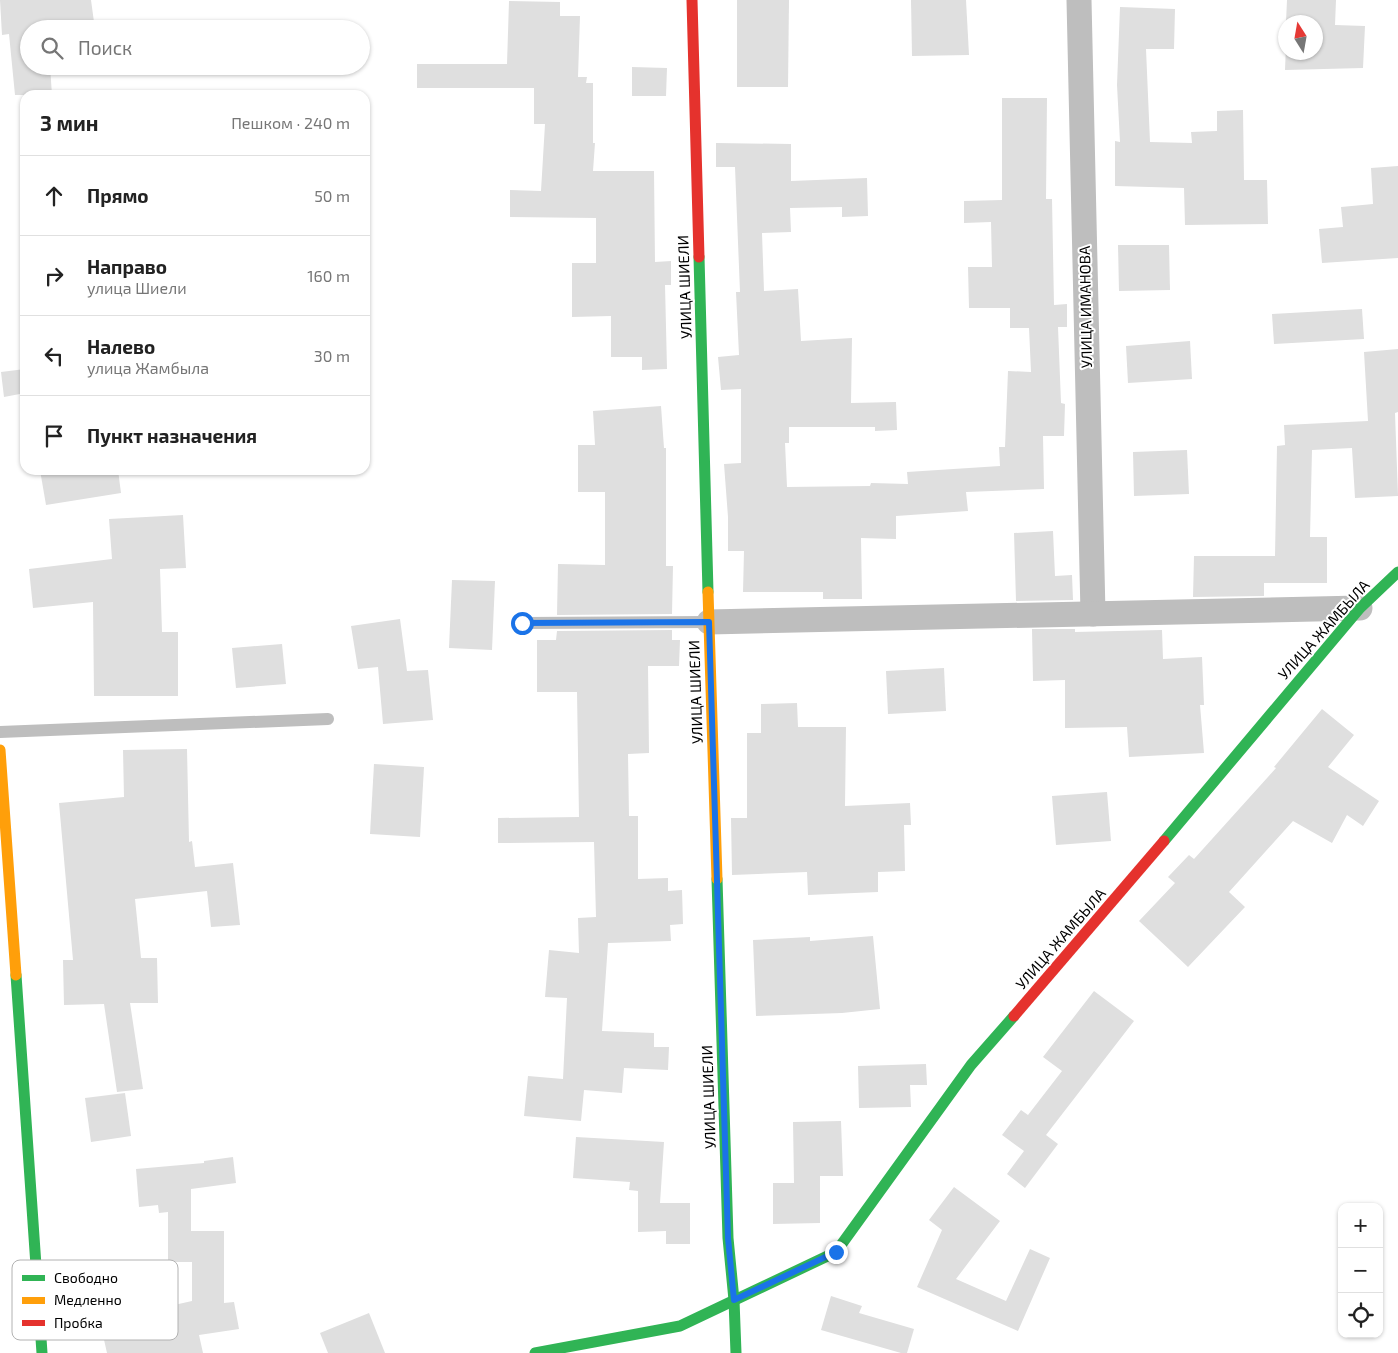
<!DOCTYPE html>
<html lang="ru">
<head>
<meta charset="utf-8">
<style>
	body { margin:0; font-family:"Exo 2",sans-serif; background:#f2f2f2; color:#222 }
	.controls { position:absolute; right:15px; bottom:15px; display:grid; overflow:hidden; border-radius:10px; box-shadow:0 1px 4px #0004 }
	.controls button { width:45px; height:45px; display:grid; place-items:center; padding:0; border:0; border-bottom:1px solid #e0e0e0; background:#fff; color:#222; font:25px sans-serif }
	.compass { position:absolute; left:1278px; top:15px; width:45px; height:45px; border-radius:50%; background:#fff; box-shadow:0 1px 4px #0004; rotate:349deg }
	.stop { position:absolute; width:15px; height:15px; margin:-11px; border:4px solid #1a73e8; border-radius:50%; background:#fff }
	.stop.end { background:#1a73e8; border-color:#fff; box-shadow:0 1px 5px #0008 }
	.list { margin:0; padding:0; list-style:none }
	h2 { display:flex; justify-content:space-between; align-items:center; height:65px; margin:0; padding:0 20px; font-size:21px }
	h2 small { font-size:16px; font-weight:400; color:#767676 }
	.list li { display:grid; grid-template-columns:32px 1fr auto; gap:15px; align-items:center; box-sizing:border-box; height:80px; padding:0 20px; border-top:1px solid #e0e0e0 }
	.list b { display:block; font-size:19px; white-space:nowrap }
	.list p { margin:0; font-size:16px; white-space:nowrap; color:#767676 }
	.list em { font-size:16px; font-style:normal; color:#767676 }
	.icon { flex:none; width:28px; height:28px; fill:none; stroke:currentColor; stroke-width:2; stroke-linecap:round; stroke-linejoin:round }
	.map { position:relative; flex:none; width:1398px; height:1353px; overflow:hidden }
	.search { position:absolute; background:#fff; box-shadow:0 1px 4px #0004; left:20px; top:20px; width:350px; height:55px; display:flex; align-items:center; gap:12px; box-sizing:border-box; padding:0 18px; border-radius:28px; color:#767676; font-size:19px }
	.panel { position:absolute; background:#fff; box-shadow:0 1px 4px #0004; left:20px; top:90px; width:350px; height:385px; border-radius:15px }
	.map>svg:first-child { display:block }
	.building { fill:#dfdfdf }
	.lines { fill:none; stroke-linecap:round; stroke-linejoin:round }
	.lane { stroke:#bebebe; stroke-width:12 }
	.street { stroke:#bebebe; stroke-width:25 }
	.fast { stroke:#30b455; stroke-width:11 }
	.slow { stroke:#ff9f0a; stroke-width:11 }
	.jam { stroke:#e5322d; stroke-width:11 }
	.route { stroke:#1a73e8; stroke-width:6 }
	.labels { text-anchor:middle; stroke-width:4; stroke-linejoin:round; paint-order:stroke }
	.street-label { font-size:15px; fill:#000; stroke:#fff }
	.key { fill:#fff; stroke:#b2b2b2; stroke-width:1 }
	.key-label { font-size:14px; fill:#000 }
</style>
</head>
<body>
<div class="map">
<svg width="1398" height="1353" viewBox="0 0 1398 1353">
	<rect width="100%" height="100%" fill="#fff"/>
	<g class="building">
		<path d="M 0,0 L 91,0 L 94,22 L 49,29 L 29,29 L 29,66 L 50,66 L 52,95 L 15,95 L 9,34 L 2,35 Z"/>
		<path d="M 737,0 L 789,0 L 788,87 L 737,87 Z"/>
		<path d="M 911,0 L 966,0 L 969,55 L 912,56 Z"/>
		<path d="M 1287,0 L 1336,0 L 1335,25 L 1365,26 L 1363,68 L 1285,70 L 1286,45 L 1286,52 L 1316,52 L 1316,22 L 1286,22 Z"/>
		<path d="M 509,1 L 560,2 L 560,16 L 580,16 L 578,77 L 587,77 L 586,83 L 593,83 L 593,143 L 595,143 L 593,171 L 654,171 L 655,262 L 671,261 L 671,285 L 665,285 L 667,369 L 642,370 L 642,357 L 611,357 L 611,316 L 572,317 L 572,263 L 596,263 L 596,218 L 510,217 L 510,190 L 541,191 L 545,124 L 534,124 L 534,88 L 417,88 L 417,64 L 507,64 Z"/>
		<path d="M 1120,7 L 1175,9 L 1174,49 L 1146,49 L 1150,142 L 1192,143 L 1191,132 L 1217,131 L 1217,111 L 1243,110 L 1244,180 L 1267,180 L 1268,224 L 1185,225 L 1184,188 L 1115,186 L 1115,141 L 1120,142 L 1117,85 Z"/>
		<path d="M 632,67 L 667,68 L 666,96 L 632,96 Z"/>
		<path d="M 1002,98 L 1047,98 L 1046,199 L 1052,199 L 1054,305 L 1067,304 L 1067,327 L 1058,327 L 1061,403 L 1065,404 L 1064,436 L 1043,436 L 1044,489 L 966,492 L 968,511 L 896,516 L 896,539 L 861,538 L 862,599 L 823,599 L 823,592 L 743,592 L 744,551 L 728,551 L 728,517 L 724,464 L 741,463 L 741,389 L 721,390 L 718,357 L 739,355 L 736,292 L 740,292 L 735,167 L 716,167 L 716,143 L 791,144 L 791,181 L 867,178 L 868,216 L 842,217 L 842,207 L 790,208 L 791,232 L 762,233 L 764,291 L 798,289 L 801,341 L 852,338 L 851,403 L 896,402 L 897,430 L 875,431 L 875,427 L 789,427 L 789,443 L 785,443 L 787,487 L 870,486 L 871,483 L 908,484 L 907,472 L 1000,466 L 999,447 L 1005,447 L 1008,371 L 1031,372 L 1029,328 L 1010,328 L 1010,308 L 969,308 L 968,267 L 992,267 L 991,222 L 964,223 L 964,201 L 1002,200 Z"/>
		<path d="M 1398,166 L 1398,258 L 1322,263 L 1319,229 L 1343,227 L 1341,207 L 1373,204 L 1371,168 Z"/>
		<path d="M 1118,245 L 1169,245 L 1170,290 L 1119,291 Z"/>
		<path d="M 1362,309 L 1364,339 L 1274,344 L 1272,314 Z"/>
		<path d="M 1190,341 L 1192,379 L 1128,383 L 1126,346 Z"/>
		<path d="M 1398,349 L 1398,412 L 1395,413 L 1398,496 L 1355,498 L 1352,448 L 1312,450 L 1310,537 L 1327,537 L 1327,583 L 1264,583 L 1264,596 L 1193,597 L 1194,556 L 1275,556 L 1277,446 L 1285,445 L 1284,425 L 1368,421 L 1364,352 Z"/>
		<path d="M 25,369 L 25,393 L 4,397 L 1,372 Z"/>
		<path d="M 661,406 L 664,448 L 666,448 L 666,566 L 673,566 L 672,614 L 557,615 L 558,564 L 605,565 L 605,492 L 578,492 L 578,445 L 595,445 L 593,411 Z"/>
		<path d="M 1187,450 L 1189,494 L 1134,496 L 1133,452 Z"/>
		<path d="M 40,470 L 118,470 L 121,493 L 46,505 Z"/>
		<path d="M 183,515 L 186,568 L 160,569 L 162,632 L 178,632 L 178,696 L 94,696 L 93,602 L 33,608 L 29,569 L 112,559 L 109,519 Z"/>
		<path d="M 1053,531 L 1055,576 L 1072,575 L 1073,600 L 1016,601 L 1014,533 Z"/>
		<path d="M 452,580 L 495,581 L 492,650 L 449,648 Z"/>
		<path d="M 400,619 L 407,671 L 428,670 L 433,720 L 383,724 L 378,667 L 358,669 L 351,626 Z"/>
		<path d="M 1032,629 L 1075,629 L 1075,632 L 1162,630 L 1163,659 L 1202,657 L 1204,705 L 1200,705 L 1204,753 L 1129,757 L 1127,727 L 1065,728 L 1065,680 L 1033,681 Z"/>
		<path d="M 672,630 L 672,640 L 680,640 L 679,666 L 648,666 L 649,753 L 628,754 L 629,816 L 638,816 L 638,879 L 668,878 L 668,891 L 682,890 L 683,924 L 670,925 L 671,941 L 608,943 L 602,1031 L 654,1033 L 654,1047 L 669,1047 L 668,1070 L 624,1068 L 622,1093 L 584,1090 L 581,1121 L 524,1116 L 528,1076 L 563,1079 L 567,998 L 545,997 L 549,950 L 579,953 L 578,918 L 596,917 L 594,842 L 498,843 L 498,818 L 579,817 L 577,692 L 537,692 L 537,640 L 556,640 L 557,631 Z"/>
		<path d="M 282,644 L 286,684 L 236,688 L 232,648 Z"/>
		<path d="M 944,668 L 946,711 L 888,714 L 886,671 Z"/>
		<path d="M 797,703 L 798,727 L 846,727 L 845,806 L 910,803 L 911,825 L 904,825 L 905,871 L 878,872 L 878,892 L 808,895 L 807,872 L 732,875 L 731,818 L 747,818 L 747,733 L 761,733 L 761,704 Z"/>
		<path d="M 1322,709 L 1354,735 L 1328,767 L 1379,801 L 1363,826 L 1347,815 L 1332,843 L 1293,821 L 1229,892 L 1245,907 L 1188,967 L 1139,921 L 1175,883 L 1168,877 L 1189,855 L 1194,859 L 1276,768 L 1274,767 Z"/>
		<path d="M 187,749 L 189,842 L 192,841 L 195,867 L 233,863 L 240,925 L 211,927 L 207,891 L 135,899 L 141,958 L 157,958 L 158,1003 L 130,1003 L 143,1089 L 117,1092 L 104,1004 L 64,1005 L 63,960 L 73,960 L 59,803 L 124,797 L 123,750 Z"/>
		<path d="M 374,764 L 424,767 L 420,837 L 370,834 Z"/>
		<path d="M 1107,792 L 1111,841 L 1056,845 L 1052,796 Z"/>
		<path d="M 873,936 L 880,1009 L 842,1013 L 756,1016 L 753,940 L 810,937 L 810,941 Z"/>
		<path d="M 1094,991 L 1134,1021 L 1046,1135 L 1058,1144 L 1025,1188 L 1007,1174 L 1024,1151 L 1002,1135 L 1021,1110 L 1028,1115 L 1062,1071 L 1043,1057 Z"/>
		<path d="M 926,1064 L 927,1085 L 910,1085 L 911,1107 L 859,1108 L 858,1066 Z"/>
		<path d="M 125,1093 L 131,1136 L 91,1142 L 85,1098 Z"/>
		<path d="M 841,1121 L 843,1176 L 820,1176 L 820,1223 L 773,1224 L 773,1183 L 794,1183 L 793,1122 Z"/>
		<path d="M 576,1137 L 664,1142 L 660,1203 L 690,1203 L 690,1244 L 666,1244 L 666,1231 L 638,1232 L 638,1191 L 629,1190 L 630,1182 L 573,1178 Z"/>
		<path d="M 233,1157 L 236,1183 L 191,1189 L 191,1231 L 224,1231 L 224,1303 L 234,1302 L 239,1329 L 199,1335 L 203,1353 L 107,1353 L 100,1322 L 93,1323 L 89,1303 L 121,1297 L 125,1316 L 192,1301 L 192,1262 L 168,1262 L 168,1212 L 159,1213 L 158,1205 L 139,1207 L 136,1169 L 204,1163 L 204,1161 Z"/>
		<path d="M 954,1187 L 1000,1221 L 956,1279 L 1006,1301 L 1030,1249 L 1050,1258 L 1018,1331 L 917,1287 L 942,1230 L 929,1220 Z"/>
		<path d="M 831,1296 L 862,1306 L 859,1313 L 914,1329 L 907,1353 L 901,1353 L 821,1330 Z"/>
		<path d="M 369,1313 L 385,1353 L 328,1353 L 320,1333 Z"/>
	</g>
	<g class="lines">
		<g class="lane">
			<path d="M 522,623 L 709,622"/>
			<path d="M 0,732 L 328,719"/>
		</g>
		<g class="street">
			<path d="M 1079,0 L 1093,614"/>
			<path d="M 709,622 L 1360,608"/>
		</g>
		<g class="fast">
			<path d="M 699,257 L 708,592"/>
			<path d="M 1164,841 L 1360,608 L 1398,572"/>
			<path d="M 717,879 L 728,1238 L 734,1300 L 736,1353"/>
			<path d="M 16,975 L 42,1353"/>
			<path d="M 535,1353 L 680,1326 L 836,1252 L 971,1065 L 1014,1016"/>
		</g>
		<g class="slow">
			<path d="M 708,592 L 717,879"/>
			<path d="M 0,750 L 16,975"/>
		</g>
		<g class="jam">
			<path d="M 692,0 L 699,257"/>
			<path d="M 1014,1016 L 1164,841"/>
		</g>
	</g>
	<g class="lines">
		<path class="route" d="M 522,623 L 709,622 L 728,1238 L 734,1300 L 836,1252"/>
	</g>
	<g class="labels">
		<g class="street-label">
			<text transform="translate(685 287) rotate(-92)" y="5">УЛИЦА ШИЕЛИ</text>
			<text transform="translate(1086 307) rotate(-91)" y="5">УЛИЦА ИМАНОВА</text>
			<text transform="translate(1324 630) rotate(-48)" y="5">УЛИЦА ЖАМБЫЛА</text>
			<text transform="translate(696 692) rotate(-92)" y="5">УЛИЦА ШИЕЛИ</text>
			<text transform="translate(1061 939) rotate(-49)" y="5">УЛИЦА ЖАМБЫЛА</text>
			<text transform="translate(709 1097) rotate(-92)" y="5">УЛИЦА ШИЕЛИ</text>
		</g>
	</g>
	<rect x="12" y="1260" width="166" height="80" rx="8" class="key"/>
	<rect x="22" y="1275" width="23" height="6" fill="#30b455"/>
	<rect x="22" y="1297" width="23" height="7" fill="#ff9f0a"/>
	<rect x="22" y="1320" width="23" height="6" fill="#e5322d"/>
	<g class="key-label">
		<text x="54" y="1283">Свободно</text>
		<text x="54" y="1305">Медленно</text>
		<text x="54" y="1328">Пробка</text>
	</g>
</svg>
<div class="controls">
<button>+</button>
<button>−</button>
<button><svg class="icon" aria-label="locate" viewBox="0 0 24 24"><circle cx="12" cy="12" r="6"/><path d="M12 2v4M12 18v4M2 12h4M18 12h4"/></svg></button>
</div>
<svg class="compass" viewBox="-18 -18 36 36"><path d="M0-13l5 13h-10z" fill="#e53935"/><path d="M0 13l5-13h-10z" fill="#767676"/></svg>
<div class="stop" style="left:522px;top:623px"></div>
<div class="stop end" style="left:836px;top:1252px"></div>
<div class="search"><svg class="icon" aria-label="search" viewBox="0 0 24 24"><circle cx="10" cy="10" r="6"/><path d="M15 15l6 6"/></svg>Поиск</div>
<section class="panel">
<h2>3 мин<small>Пешком · 240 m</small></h2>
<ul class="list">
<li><svg class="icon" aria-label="ahead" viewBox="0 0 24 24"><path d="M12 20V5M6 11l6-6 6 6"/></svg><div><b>Прямо</b></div><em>50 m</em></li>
<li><svg class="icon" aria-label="right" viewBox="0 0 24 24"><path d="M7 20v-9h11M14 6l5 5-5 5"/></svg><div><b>Направо</b><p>улица Шиели</p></div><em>160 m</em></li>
<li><svg class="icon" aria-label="left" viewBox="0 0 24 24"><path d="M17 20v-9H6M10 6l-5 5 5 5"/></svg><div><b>Налево</b><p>улица Жамбыла</p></div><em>30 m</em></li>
<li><svg class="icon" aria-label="arrive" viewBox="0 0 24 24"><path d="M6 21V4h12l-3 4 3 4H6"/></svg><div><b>Пункт назначения</b></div></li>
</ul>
</section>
</div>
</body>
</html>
